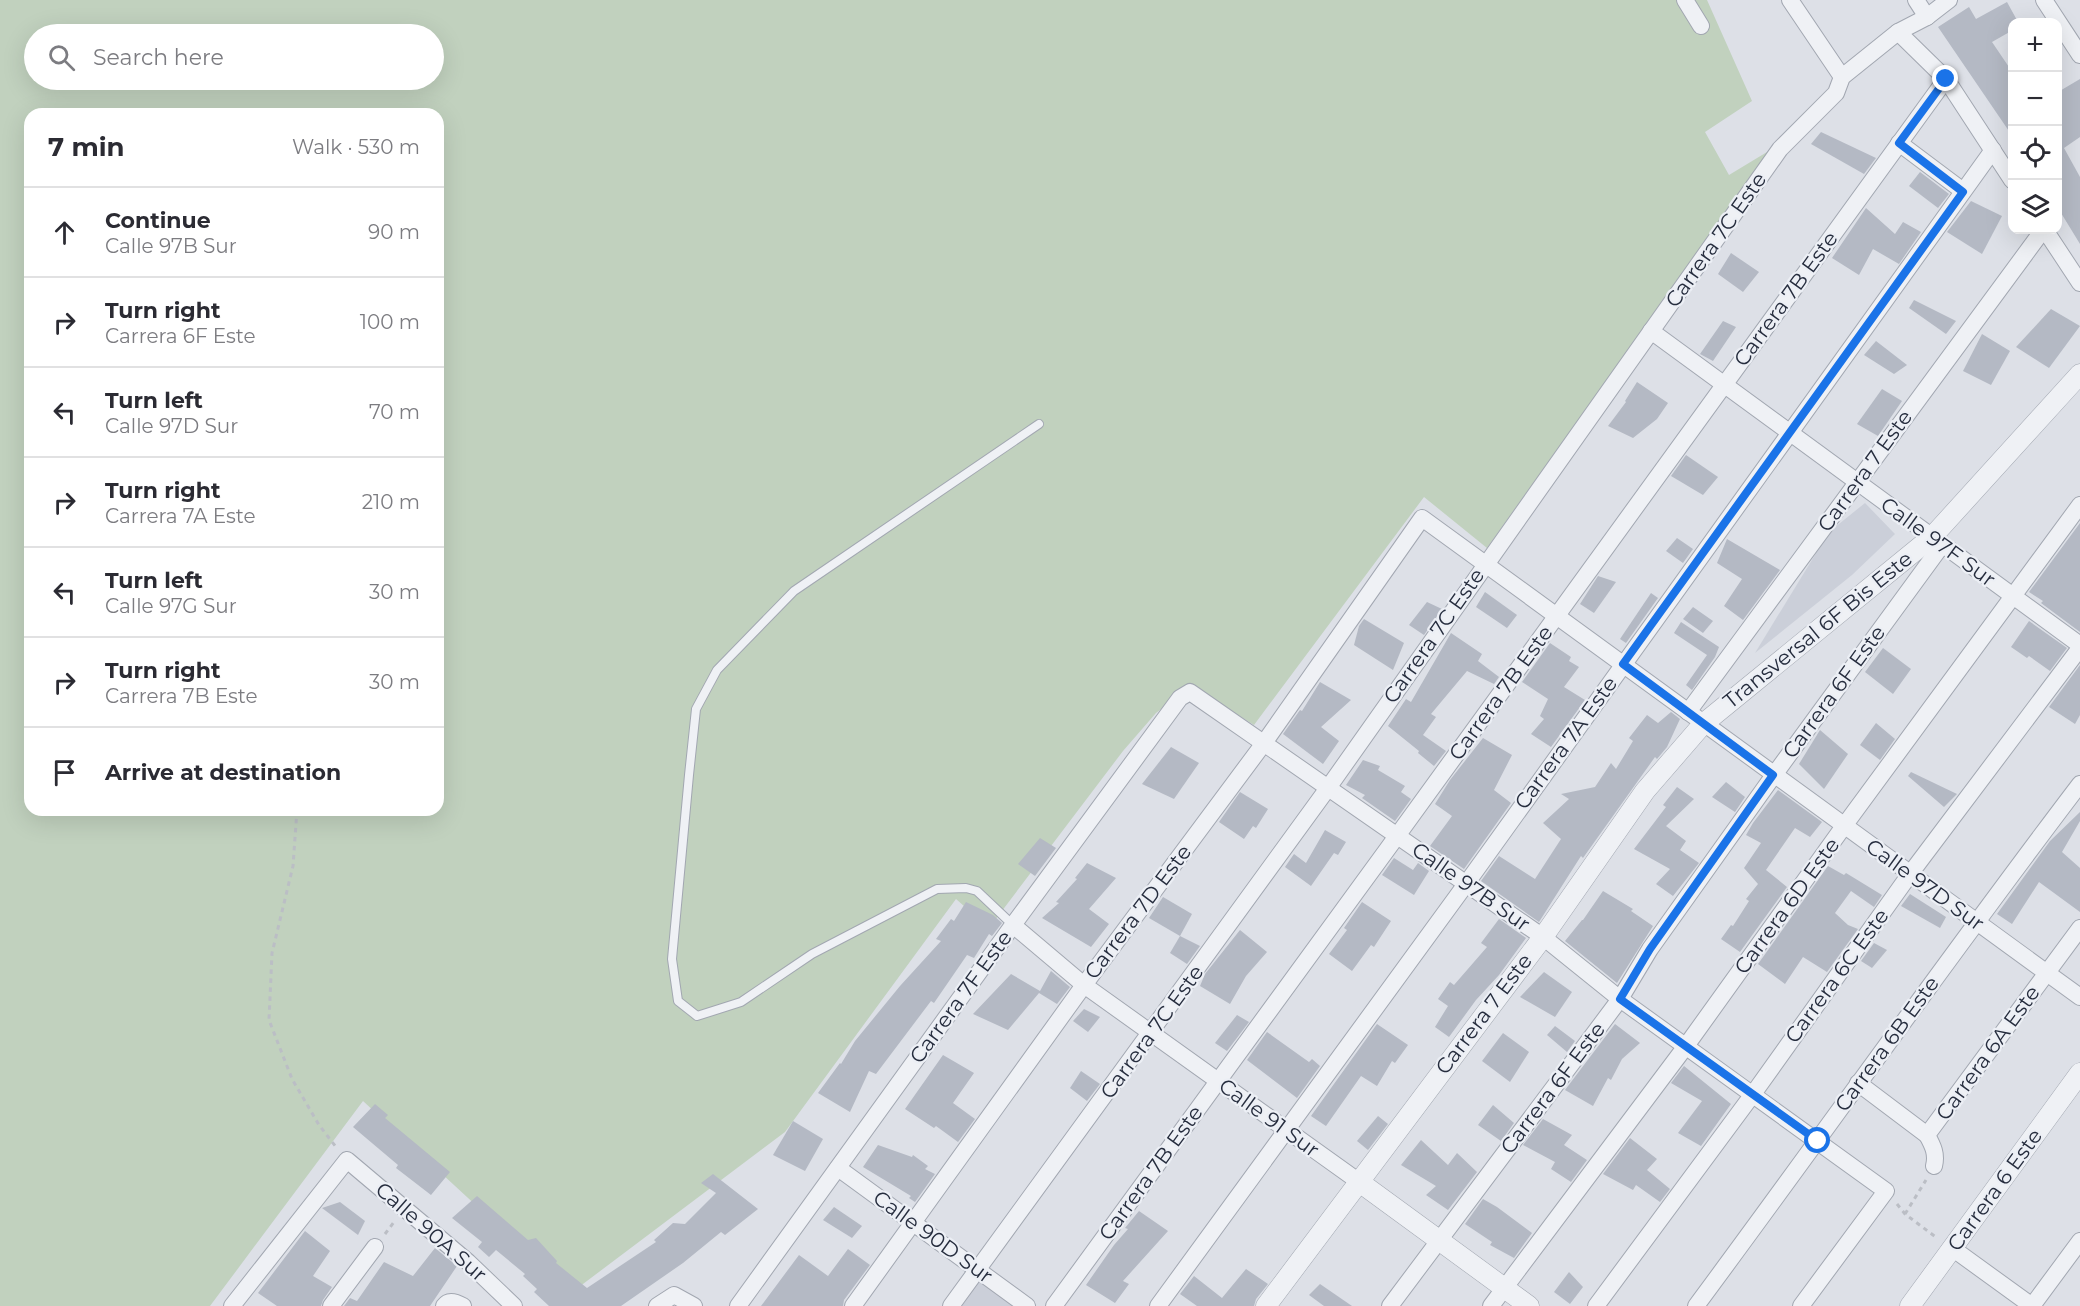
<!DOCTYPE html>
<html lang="en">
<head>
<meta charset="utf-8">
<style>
	body { margin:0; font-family:Montserrat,sans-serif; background:#f2f2f3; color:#2b2b33 }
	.controls { position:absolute; right:18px; top:18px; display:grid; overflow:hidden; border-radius:12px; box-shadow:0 6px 24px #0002 }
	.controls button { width:54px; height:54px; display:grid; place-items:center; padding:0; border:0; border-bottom:2px solid #e1e1e2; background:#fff; color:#2b2b33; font:30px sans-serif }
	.stop { position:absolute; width:18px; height:18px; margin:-14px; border:4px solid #1a73e8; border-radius:50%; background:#fff }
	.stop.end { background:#1a73e8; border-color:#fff; box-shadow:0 2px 6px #0008 }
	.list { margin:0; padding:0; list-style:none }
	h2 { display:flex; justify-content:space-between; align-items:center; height:78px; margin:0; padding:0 24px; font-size:26px }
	h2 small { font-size:20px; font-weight:400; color:#7c7c81 }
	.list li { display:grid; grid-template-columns:39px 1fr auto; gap:18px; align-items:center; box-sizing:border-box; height:90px; padding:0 24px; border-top:2px solid #e1e1e2 }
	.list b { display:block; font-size:22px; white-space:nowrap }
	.list p { margin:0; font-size:20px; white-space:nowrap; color:#7c7c81 }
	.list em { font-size:20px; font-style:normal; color:#7c7c81 }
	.icon { flex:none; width:33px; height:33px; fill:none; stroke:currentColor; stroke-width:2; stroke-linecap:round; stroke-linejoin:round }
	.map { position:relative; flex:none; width:2080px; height:1306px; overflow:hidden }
	.search { position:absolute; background:#fff; box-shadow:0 6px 24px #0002; left:24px; top:24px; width:420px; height:66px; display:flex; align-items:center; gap:15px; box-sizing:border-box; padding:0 21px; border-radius:33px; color:#7c7c81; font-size:22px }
	.panel { position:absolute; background:#fff; box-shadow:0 6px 24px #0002; left:24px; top:108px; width:420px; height:708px; border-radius:18px }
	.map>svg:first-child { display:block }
	.built { fill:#cbcfd9 }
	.green { fill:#c1d1be; fill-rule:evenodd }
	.building { fill:#b4b9c4 }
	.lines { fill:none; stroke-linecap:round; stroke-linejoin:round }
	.service-casing { stroke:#a2a7b1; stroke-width:10 }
	.minor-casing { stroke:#a2a7b1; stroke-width:18 }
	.tertiary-casing { stroke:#a2a7b1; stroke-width:21 }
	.path { stroke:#bbbec5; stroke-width:3; stroke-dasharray:4.5 4.5; stroke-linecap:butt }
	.service { stroke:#eff1f5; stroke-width:8 }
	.minor { stroke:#eff1f5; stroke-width:16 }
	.tertiary { stroke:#eff1f5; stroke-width:20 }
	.route { stroke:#1a73e8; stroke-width:8 }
	.labels { text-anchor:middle; stroke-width:4.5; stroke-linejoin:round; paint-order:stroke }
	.street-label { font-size:21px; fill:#262d3e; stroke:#eceff5 }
</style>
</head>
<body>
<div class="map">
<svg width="2080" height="1306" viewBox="0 0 2080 1306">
	<rect width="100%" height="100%" fill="#dde0e7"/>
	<g class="built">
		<path d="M 1865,503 L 1895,534 L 1852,575 L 1755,653 L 1829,532 Z"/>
		<path d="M 980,1280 L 1016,1306 L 962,1306 Z"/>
	</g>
	<path class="green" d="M 0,0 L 1707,0 L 1752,101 L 1705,132 L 1729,175 L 1772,149 L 1487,548 L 1424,497 L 1254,725 L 1192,686 L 1156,713 L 1123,751 L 989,928 L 956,899 L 785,1132 L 571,1293 L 363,1101 L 210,1306 L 0,1306 ZM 34,34 L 434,34 L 434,80 L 34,80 ZM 30,114 L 438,114 L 438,810 L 30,810 Z"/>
	<g class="building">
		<path d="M 2007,2 L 2018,22 L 2013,22 L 2013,30 L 1992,42 L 2013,73 L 2013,137 L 1938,27 L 1969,7 L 1976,19 Z"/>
		<path d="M 2080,79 L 2080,137 L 2064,148 L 2080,177 L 2080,244 L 2058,208 L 2058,92 Z"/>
		<path d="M 1821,132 L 1876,158 L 1864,174 L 1811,144 Z"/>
		<path d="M 1920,172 L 1949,194 L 1938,208 L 1909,186 Z"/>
		<path d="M 1971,201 L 2002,216 L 1982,254 L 1947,232 Z"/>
		<path d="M 1866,208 L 1895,234 L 1903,222 L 1921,232 L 1899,264 L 1873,249 L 1859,275 L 1832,258 Z"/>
		<path d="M 1731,253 L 1759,272 L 1743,292 L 1718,274 Z"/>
		<path d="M 1914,300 L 1956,321 L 1946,334 L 1909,308 Z"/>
		<path d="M 2051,309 L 2080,326 L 2049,368 L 2016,347 Z"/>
		<path d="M 1723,321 L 1736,327 L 1713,361 L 1700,354 Z"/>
		<path d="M 1982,334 L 2010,351 L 1991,385 L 1963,371 Z"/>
		<path d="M 1876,341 L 1907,365 L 1894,374 L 1864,355 Z"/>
		<path d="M 1637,382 L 1668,403 L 1657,419 L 1633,438 L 1608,426 L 1626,402 L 1625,401 Z"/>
		<path d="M 1882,389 L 1902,401 L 1878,436 L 1857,424 Z"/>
		<path d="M 1686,455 L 1718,477 L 1703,495 L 1671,476 Z"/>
		<path d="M 2080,523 L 2080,632 L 2041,603 L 2043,601 L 2029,592 Z"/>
		<path d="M 1677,538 L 1693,549 L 1683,563 L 1666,551 Z"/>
		<path d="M 1727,539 L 1780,570 L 1743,620 L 1724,606 L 1742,579 L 1717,563 Z"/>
		<path d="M 1598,576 L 1616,582 L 1594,613 L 1580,604 Z"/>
		<path d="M 1485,592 L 1517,615 L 1507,628 L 1476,607 Z"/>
		<path d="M 1651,593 L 1658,598 L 1626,643 L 1620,639 Z"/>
		<path d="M 1427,602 L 1442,609 L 1424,635 L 1409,625 Z"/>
		<path d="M 1693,607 L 1713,621 L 1703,633 L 1683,619 Z"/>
		<path d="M 1364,619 L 1404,643 L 1393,670 L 1354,645 L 1359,626 Z"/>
		<path d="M 2029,621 L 2067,648 L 2050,671 L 2029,656 L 2027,658 L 2011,647 Z"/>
		<path d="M 1681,622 L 1719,647 L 1715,657 L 1692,690 L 1686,685 L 1707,655 L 1674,633 Z"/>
		<path d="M 1451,633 L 1482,654 L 1478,661 L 1499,677 L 1494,684 L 1467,671 L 1431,714 L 1436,717 L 1423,735 L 1446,751 L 1434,766 L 1418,753 L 1419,751 L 1388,726 L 1406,699 L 1411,702 Z"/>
		<path d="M 1550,643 L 1571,657 L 1569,661 L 1579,667 L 1564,687 L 1585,700 L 1551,747 L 1531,734 L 1544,719 L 1540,716 L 1548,699 L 1522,682 Z"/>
		<path d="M 1883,648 L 1911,669 L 1893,694 L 1865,672 Z"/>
		<path d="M 2080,665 L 2080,715 L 2075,724 L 2049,707 Z"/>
		<path d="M 1320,682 L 1351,700 L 1321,727 L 1339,741 L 1323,764 L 1283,734 L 1300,710 L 1302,711 Z"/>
		<path d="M 1671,712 L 1680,719 L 1667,747 L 1657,759 L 1655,757 L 1583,858 L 1581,856 L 1539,922 L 1481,881 L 1499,856 L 1535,879 L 1561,839 L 1543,823 L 1569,799 L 1561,794 L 1595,787 L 1611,763 L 1616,769 L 1633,741 L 1629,738 L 1647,715 L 1658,723 Z"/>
		<path d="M 1876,723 L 1895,739 L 1880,760 L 1860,745 Z"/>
		<path d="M 1820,730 L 1848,754 L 1824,789 L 1799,764 Z"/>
		<path d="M 1483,738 L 1512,755 L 1494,790 L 1511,803 L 1464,869 L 1430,846 L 1452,816 L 1435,804 L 1450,780 Z"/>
		<path d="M 1171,747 L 1199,763 L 1174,799 L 1142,784 Z"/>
		<path d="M 1363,760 L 1380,766 L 1378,770 L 1405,786 L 1401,792 L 1411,799 L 1395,821 L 1362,798 L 1365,795 L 1346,785 Z"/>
		<path d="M 1911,772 L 1957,794 L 1944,807 L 1908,776 Z"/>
		<path d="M 1726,782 L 1745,797 L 1735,812 L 1712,797 Z"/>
		<path d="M 1677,787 L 1694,799 L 1666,826 L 1686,841 L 1680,850 L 1699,863 L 1673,896 L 1656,884 L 1670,869 L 1634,849 L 1666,807 L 1663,805 Z"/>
		<path d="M 1778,790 L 1822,822 L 1810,837 L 1795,828 L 1766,870 L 1787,887 L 1740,952 L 1721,939 L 1731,925 L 1733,926 L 1749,901 L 1746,899 L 1758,884 L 1744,868 L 1761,843 L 1746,835 L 1753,823 Z"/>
		<path d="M 1240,792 L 1268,809 L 1256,828 L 1253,826 L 1244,839 L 1219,822 Z"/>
		<path d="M 2080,812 L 2080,821 L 2062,852 L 2080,868 L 2080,912 L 2039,882 L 2012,924 L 1997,914 L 2050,841 Z"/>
		<path d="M 1325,830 L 1346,842 L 1338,855 L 1334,853 L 1311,886 L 1285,867 L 1294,854 L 1306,863 Z"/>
		<path d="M 1040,838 L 1056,848 L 1035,876 L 1018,864 Z"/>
		<path d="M 1394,858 L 1413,870 L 1418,863 L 1429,871 L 1414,895 L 1382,875 Z"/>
		<path d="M 1087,863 L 1116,878 L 1089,909 L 1109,924 L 1091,947 L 1042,918 L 1059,903 L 1056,902 L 1077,879 L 1075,878 Z"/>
		<path d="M 1828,866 L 1844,875 L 1846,873 L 1882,895 L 1874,907 L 1851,891 L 1835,913 L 1848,925 L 1858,929 L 1827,972 L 1803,957 L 1785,984 L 1758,964 Z"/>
		<path d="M 1603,891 L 1633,909 L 1631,911 L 1653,926 L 1617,983 L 1565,941 L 1582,920 L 1583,920 Z"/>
		<path d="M 1910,894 L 1946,917 L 1940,928 L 1901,906 Z"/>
		<path d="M 1163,897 L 1192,914 L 1180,936 L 1149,918 Z"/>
		<path d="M 966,902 L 993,915 L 1002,923 L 992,936 L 989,934 L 974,958 L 967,955 L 934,1003 L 931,1001 L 876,1074 L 869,1071 L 850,1112 L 818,1093 L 840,1063 L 841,1064 L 855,1041 L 900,986 L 941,941 L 936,939 L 951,919 L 954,921 Z"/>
		<path d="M 1362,902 L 1391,921 L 1374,947 L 1371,945 L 1352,971 L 1329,954 L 1347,930 L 1344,928 Z"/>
		<path d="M 1499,919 L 1526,938 L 1499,975 L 1476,1000 L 1449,1037 L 1435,1027 L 1448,1006 L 1438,999 L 1450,982 L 1454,985 L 1487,947 L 1481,943 Z"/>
		<path d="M 1240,930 L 1267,952 L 1246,976 L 1230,1004 L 1200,986 L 1205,974 Z"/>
		<path d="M 1180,936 L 1200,946 L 1187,964 L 1170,953 Z"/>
		<path d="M 1874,943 L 1887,950 L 1872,968 L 1861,961 Z"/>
		<path d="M 1051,971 L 1070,987 L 1057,1004 L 1039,993 L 1008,1030 L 973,1014 L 1011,974 L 1040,991 Z"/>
		<path d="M 1544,972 L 1572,992 L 1555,1017 L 1520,997 Z"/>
		<path d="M 1084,1009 L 1100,1017 L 1088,1032 L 1073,1021 Z"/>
		<path d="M 1237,1015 L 1249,1022 L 1227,1051 L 1215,1043 Z"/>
		<path d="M 1377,1024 L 1408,1045 L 1395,1063 L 1392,1061 L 1377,1086 L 1361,1076 L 1326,1126 L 1311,1116 Z"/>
		<path d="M 1615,1024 L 1640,1043 L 1622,1059 L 1611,1080 L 1608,1078 L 1593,1106 L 1565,1090 Z"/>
		<path d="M 1555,1026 L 1575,1041 L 1567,1052 L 1547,1035 Z"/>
		<path d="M 1267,1032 L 1309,1062 L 1312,1059 L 1320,1066 L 1297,1098 L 1247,1060 Z"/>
		<path d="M 1503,1033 L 1529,1052 L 1510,1082 L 1482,1061 Z"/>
		<path d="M 943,1055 L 974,1073 L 953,1103 L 975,1119 L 958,1142 L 936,1126 L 934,1128 L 905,1109 Z"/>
		<path d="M 1684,1066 L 1731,1104 L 1701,1146 L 1678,1133 L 1702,1101 L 1671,1083 Z"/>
		<path d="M 1081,1071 L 1100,1084 L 1087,1101 L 1070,1088 Z"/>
		<path d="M 375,1104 L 388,1115 L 385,1118 L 450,1172 L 431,1195 L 396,1168 L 398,1165 L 353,1127 Z"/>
		<path d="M 1493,1105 L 1514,1123 L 1501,1141 L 1478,1125 Z"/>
		<path d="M 1378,1116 L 1388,1124 L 1368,1150 L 1357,1141 Z"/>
		<path d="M 1543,1119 L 1572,1135 L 1564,1145 L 1587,1160 L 1571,1182 L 1551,1169 L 1555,1162 L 1523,1145 Z"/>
		<path d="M 793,1121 L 823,1139 L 805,1171 L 773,1155 Z"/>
		<path d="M 1630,1138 L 1657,1159 L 1647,1170 L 1670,1189 L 1660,1202 L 1636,1185 L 1633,1190 L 1603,1174 Z"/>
		<path d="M 1421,1140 L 1448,1165 L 1457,1153 L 1477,1172 L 1448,1210 L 1426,1195 L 1436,1186 L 1401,1165 Z"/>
		<path d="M 878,1145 L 912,1157 L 913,1155 L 928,1166 L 925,1169 L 935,1174 L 915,1202 L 909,1198 L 911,1196 L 863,1167 Z"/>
		<path d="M 713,1174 L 758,1209 L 725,1235 L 721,1232 L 683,1263 L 621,1306 L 549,1306 L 534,1292 L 537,1289 L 523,1276 L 525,1274 L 496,1250 L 489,1257 L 478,1247 L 482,1242 L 452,1218 L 477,1196 L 528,1240 L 536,1238 L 557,1261 L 556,1263 L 587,1288 L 656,1242 L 654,1240 L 673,1223 L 685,1224 L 716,1193 L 701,1183 Z"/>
		<path d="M 1483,1199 L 1497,1207 L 1532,1233 L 1514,1258 L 1490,1245 L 1492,1242 L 1465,1224 Z"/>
		<path d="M 340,1202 L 365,1221 L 358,1235 L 322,1208 Z"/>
		<path d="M 834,1207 L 862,1226 L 852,1238 L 823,1220 Z"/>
		<path d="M 1139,1211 L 1168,1231 L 1123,1281 L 1129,1284 L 1115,1303 L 1086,1285 L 1114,1245 L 1128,1229 L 1125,1228 Z"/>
		<path d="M 305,1231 L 330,1251 L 313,1276 L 332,1287 L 323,1300 L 321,1306 L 277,1306 L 258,1293 Z"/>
		<path d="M 435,1248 L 457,1266 L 430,1306 L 344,1306 L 350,1298 L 357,1301 L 384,1262 L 413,1276 Z"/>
		<path d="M 848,1249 L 870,1265 L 844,1300 L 843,1306 L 761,1306 L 799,1255 L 828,1276 Z"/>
		<path d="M 1246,1269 L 1268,1284 L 1256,1299 L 1254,1306 L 1197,1306 L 1180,1294 L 1194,1276 L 1222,1298 Z"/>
		<path d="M 1569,1272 L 1583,1287 L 1570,1304 L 1554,1292 Z"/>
		<path d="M 1320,1284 L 1352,1306 L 1324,1306 L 1309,1295 Z"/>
	</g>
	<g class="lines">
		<g class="service-casing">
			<path id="service" d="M 1013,925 L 977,891 L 966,888 L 937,889 L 812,954 L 741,1002 L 697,1016 L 678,1001 L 672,959 L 689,775 L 696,709 L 717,670 L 794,591 L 1039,424"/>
		</g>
		<g class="minor-casing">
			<g id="minor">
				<path d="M 1685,0 L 1701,26"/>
				<path d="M 1790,0 L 1842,77"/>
				<path d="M 1916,0 L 1927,17"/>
				<path d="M 2044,0 L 2080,55"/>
				<path d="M 1898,32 L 1946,79 L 2012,180"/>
				<path d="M 1899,143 L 1963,191"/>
				<path d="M 2045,230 L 2080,283"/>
				<path d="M 1651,331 L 2080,645"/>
				<path d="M 1688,712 L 2043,230"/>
				<path d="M 1013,925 L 1084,985 L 1358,1181"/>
				<path d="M 1858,1083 L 1927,1135"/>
				<path d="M 1934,1166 C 1937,1154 1933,1146 1927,1135 L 2080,928"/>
				<path d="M 838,1168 L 1027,1306"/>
				<path d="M 1952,1248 L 2032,1306"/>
				<path d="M 232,1306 L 347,1160 L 468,1262 L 514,1306"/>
				<path d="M 331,1306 L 375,1247"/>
				<path d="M 444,1306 C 449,1299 456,1302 463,1306"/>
				<path d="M 657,1306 L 674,1295 L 694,1306"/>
				<path d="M 738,1306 L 1013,925 L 1180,698 L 1190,692 L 1543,937 L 1620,999 L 1886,1191 L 1801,1306"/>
				<path d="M 853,1306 L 1084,985 L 1264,743 L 1422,518 L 2080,997"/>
				<path d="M 951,1306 L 1328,788 L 1780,149 L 1836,93 L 1842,77 L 1898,32 L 1927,17 L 1949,0"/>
				<path d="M 1054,1306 L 1397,836 L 1946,79"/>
				<path d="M 1158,1306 L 1466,884 L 1993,150"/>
				<path d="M 1390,1306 L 1620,999 L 1650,949 L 1774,775 L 1942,545"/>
				<path d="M 1491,1306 L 1686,1046 L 1844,826 L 2080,505"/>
				<path d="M 1596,1306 L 1753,1094 L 1910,874 L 2080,648"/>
				<path d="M 1696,1306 C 1825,1132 1949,956 2080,784"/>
				<path d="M 2032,1306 L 2080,1241"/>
			</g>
		</g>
		<g class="tertiary-casing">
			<g id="tertiary">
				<path d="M 1358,1181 L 1529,1306"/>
				<path d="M 1266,1306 L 1543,937 L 1645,791 L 1703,724 L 1932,537 L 2080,374"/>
				<path d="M 1910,1306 L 2080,1073"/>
			</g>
		</g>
		<g class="path">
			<path d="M 297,810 L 293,866 L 272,953 L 269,1020 L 292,1079 L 319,1125 L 336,1147"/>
			<path d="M 1897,1204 L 1905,1214 L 1937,1238"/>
			<path d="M 1905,1214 L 1926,1180"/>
			<path d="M 385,1234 L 394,1222"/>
		</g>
		<use href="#service" class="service"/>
		<use href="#minor" class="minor"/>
		<use href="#tertiary" class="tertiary"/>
	</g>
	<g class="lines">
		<path class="route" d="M 1818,1141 L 1620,999 L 1650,949 L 1773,775 L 1623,664 L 1963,192 L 1899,143 L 1946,79"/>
	</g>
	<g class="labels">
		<g class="street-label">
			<text transform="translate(1716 240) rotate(-55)" y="7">Carrera 7C Este</text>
			<text transform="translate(1786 299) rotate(-54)" y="7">Carrera 7B Este</text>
			<text transform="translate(1865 471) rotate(-54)" y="7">Carrera 7 Este</text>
			<text transform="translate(1938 542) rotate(36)" y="7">Calle 97F Sur</text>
			<text transform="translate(1818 630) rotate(-39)" y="7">Transversal 6F Bis Este</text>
			<text transform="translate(1434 636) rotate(-55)" y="7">Carrera 7C Este</text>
			<text transform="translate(1834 692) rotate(-54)" y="7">Carrera 6F Este</text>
			<text transform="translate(1501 693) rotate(-54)" y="7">Carrera 7B Este</text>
			<text transform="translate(1566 743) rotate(-54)" y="7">Carrera 7A Este</text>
			<text transform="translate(1925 885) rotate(36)" y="7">Calle 97D Sur</text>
			<text transform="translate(1471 887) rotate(35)" y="7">Calle 97B Sur</text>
			<text transform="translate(1787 906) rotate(-54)" y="7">Carrera 6D Este</text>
			<text transform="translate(1138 912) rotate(-53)" y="7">Carrera 7D Este</text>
			<text transform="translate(1837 976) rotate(-54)" y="7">Carrera 6C Este</text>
			<text transform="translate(961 997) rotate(-54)" y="7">Carrera 7F Este</text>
			<text transform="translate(1484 1014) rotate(-53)" y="7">Carrera 7 Este</text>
			<text transform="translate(1152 1032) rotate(-54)" y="7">Carrera 7C Este</text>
			<text transform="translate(1887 1044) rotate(-54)" y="7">Carrera 6B Este</text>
			<text transform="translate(1988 1053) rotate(-54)" y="7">Carrera 6A Este</text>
			<text transform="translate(1553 1088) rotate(-53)" y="7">Carrera 6F Este</text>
			<text transform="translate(1269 1118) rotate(36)" y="7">Calle 91 Sur</text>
			<text transform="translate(1151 1173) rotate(-54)" y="7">Carrera 7B Este</text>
			<text transform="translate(1995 1190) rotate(-54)" y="7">Carrera 6 Este</text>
			<text transform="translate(431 1232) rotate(41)" y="7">Calle 90A Sur</text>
			<text transform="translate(933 1237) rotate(36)" y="7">Calle 90D Sur</text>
		</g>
	</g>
</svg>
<div class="controls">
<button>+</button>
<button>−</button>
<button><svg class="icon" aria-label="locate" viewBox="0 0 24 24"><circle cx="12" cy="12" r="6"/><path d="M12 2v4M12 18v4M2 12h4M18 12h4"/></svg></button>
<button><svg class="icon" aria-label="layers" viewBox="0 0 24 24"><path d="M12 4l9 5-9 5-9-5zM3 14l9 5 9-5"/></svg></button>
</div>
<div class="stop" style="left:1818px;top:1141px"></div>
<div class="stop end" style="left:1946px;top:79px"></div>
<div class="search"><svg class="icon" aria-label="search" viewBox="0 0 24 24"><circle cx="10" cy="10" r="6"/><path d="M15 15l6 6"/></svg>Search here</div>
<section class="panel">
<h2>7 min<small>Walk · 530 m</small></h2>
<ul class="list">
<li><svg class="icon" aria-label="ahead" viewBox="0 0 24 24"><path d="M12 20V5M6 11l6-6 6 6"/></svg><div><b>Continue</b><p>Calle 97B Sur</p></div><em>90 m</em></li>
<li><svg class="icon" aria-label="right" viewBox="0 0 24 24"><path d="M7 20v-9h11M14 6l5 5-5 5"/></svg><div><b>Turn right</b><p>Carrera 6F Este</p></div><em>100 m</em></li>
<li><svg class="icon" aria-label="left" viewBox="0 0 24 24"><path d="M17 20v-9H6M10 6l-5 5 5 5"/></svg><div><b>Turn left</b><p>Calle 97D Sur</p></div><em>70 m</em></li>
<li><svg class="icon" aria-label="right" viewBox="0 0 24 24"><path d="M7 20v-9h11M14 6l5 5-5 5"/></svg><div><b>Turn right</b><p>Carrera 7A Este</p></div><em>210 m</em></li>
<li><svg class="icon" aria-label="left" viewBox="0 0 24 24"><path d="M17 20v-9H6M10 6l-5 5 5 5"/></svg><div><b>Turn left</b><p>Calle 97G Sur</p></div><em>30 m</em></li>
<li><svg class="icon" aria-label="right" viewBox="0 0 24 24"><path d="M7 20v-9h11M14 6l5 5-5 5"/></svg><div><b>Turn right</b><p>Carrera 7B Este</p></div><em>30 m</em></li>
<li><svg class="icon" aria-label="arrive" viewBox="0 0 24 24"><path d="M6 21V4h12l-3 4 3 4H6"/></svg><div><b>Arrive at destination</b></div></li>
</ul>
</section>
</div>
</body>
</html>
